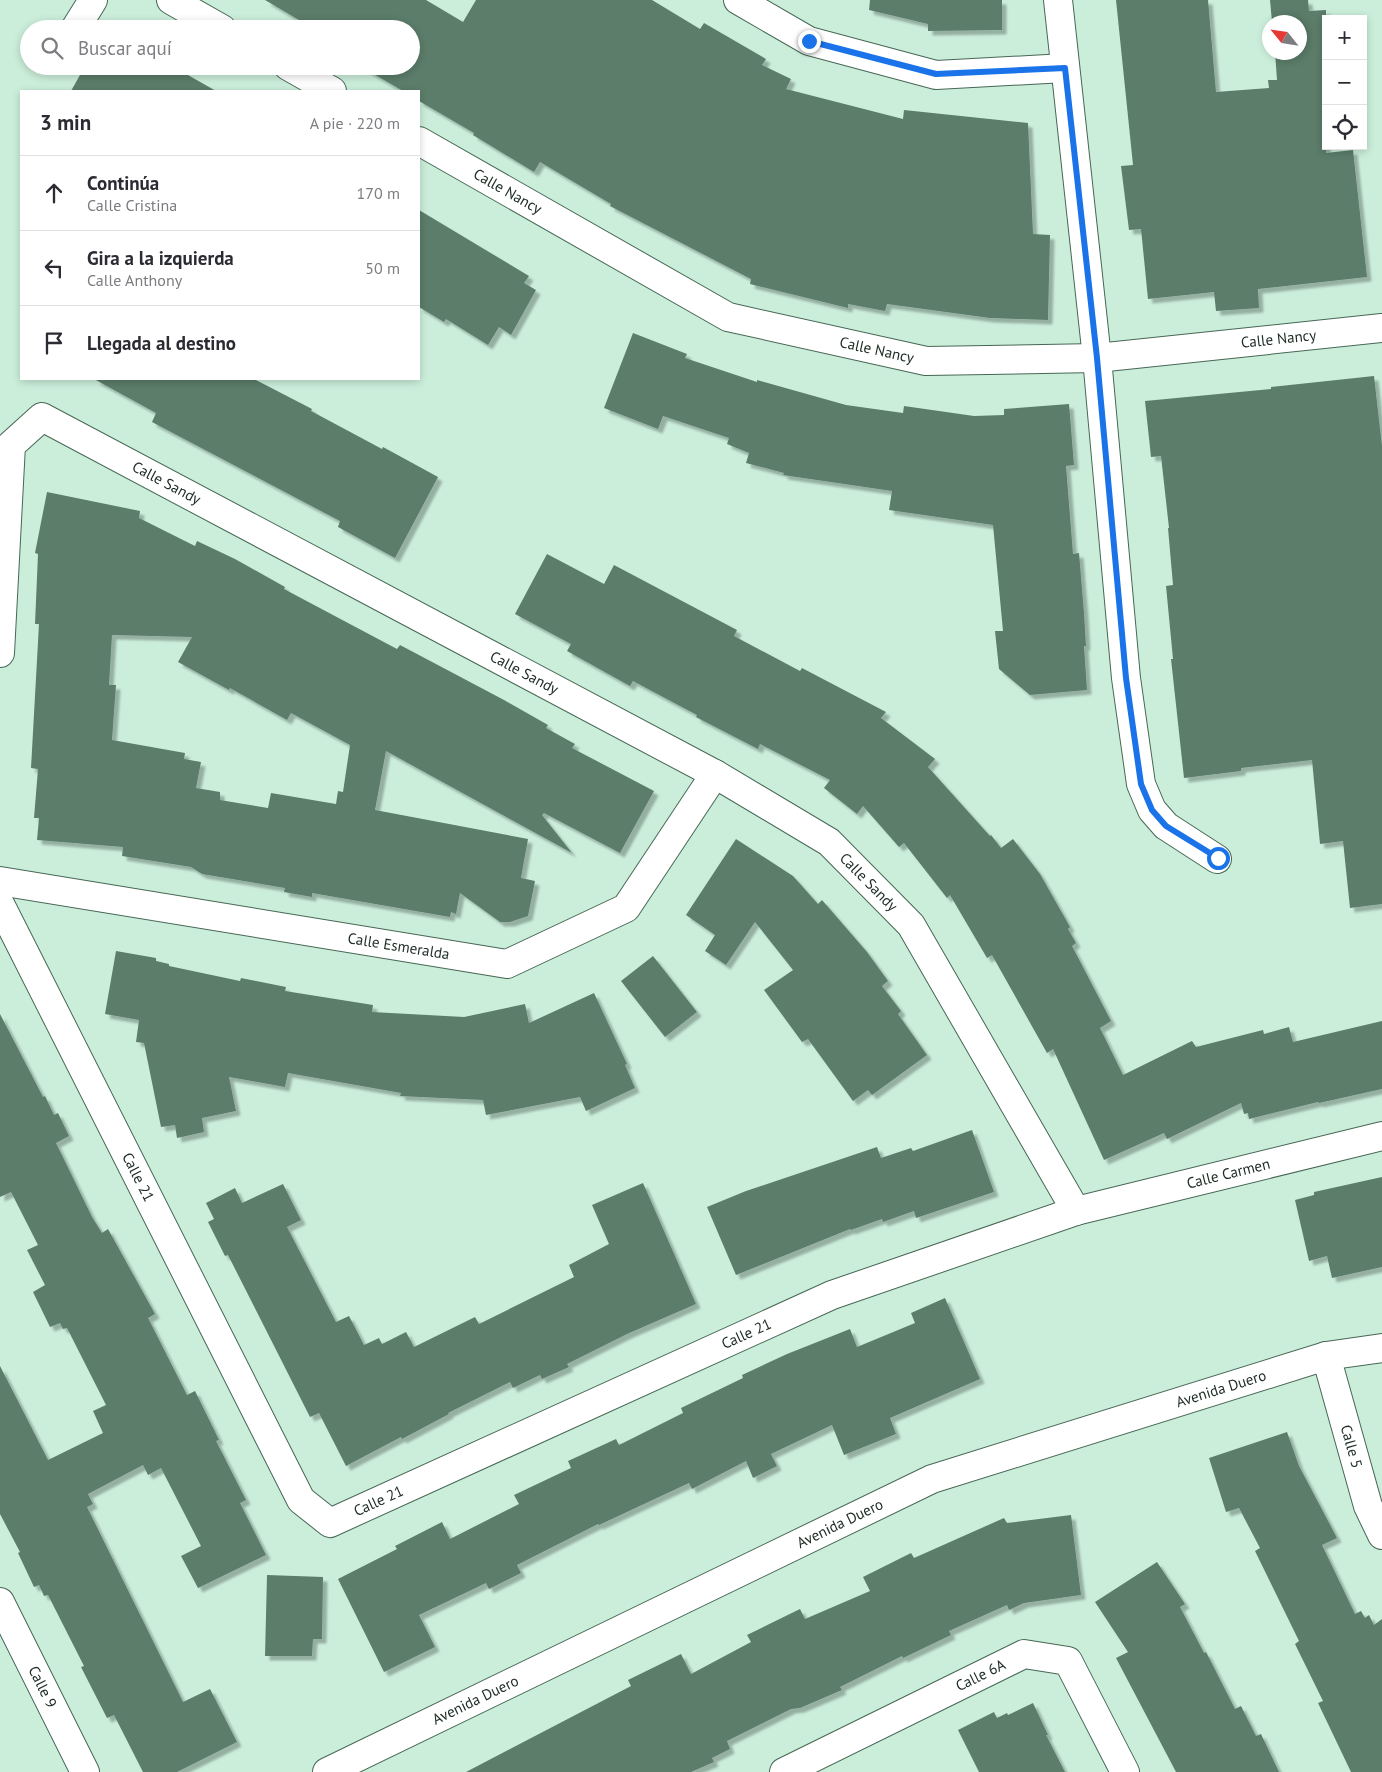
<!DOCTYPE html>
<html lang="es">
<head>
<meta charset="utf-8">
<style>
	body { margin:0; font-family:"PT Sans",sans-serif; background:#f2f2f3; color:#2b2b33 }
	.controls { position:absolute; right:15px; top:15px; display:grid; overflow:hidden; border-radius:0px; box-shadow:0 2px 8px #0003 }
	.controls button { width:45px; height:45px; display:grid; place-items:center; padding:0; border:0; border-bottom:1px solid #e1e1e2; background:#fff; color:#2b2b33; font:25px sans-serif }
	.compass { position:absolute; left:1262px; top:15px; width:45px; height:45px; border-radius:50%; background:#fff; box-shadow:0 2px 8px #0003; rotate:300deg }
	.stop { position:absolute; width:15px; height:15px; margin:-11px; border:4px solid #1a73e8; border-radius:50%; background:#fff }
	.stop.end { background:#1a73e8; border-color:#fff; box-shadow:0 1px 5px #0008 }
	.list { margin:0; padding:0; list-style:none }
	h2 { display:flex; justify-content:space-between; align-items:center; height:65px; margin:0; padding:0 20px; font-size:21px }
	h2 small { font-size:16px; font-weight:400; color:#7c7c81 }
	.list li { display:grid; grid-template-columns:32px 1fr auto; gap:15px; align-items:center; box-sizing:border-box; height:75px; padding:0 20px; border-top:1px solid #e1e1e2 }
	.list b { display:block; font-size:19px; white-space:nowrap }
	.list p { margin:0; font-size:16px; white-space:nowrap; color:#7c7c81 }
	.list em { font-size:16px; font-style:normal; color:#7c7c81 }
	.icon { flex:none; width:28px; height:28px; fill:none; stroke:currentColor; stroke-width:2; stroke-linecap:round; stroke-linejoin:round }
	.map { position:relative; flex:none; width:1382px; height:1772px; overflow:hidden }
	.search { position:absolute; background:#fff; box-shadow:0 2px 8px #0003; left:20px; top:20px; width:400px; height:55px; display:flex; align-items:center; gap:12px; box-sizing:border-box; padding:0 18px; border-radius:28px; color:#7c7c81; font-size:19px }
	.panel { position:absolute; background:#fff; box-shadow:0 2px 8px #0003; left:20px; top:90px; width:400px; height:290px; border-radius:0px }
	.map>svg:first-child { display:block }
	.building { fill:#5c7d6a; fill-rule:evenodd; filter:url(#shadow) }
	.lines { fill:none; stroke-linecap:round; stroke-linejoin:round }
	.street-casing { stroke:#476755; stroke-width:30 }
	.street { stroke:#fff; stroke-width:28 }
	.route { stroke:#1a73e8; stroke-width:6 }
	.labels { text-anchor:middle; stroke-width:4; stroke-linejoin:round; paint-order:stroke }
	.street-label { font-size:15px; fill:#202e26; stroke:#fff }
</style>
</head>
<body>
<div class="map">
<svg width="1382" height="1772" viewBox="0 0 1382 1772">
	<defs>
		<filter id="shadow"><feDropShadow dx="4.5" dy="4.5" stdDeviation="1" flood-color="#0004"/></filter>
	</defs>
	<rect width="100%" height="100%" fill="#cbeeda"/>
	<g class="building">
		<path d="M 265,0 L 426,0 L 463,22 L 476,0 L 652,0 L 700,29 L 704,23 L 766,59 L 762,65 L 791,79 L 786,89 L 903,119 L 904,110 L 1028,123 L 1033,234 L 1050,235 L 1048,320 L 990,318 L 887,304 L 885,311 L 848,304 L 848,308 L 750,284 L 751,279 L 610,206 L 611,204 L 540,162 L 534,172 L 473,135 L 474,133 L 419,101 L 419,91 L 403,91 L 360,66 L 411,66 L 411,29 L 303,29 L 296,25 L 299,20 Z"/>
		<path d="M 870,0 L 1002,0 L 1002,30 L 928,31 L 928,24 L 869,10 Z"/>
		<path d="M 1116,0 L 1208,0 L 1216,92 L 1269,88 L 1268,80 L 1277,80 L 1275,52 L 1300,52 L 1300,22 L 1272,22 L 1270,0 L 1308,0 L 1309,11 L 1326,10 L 1326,153 L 1353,150 L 1367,277 L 1258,289 L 1259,308 L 1216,311 L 1214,292 L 1148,299 L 1141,229 L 1129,230 L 1121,166 L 1133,165 Z"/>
		<path d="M 85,66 L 172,66 L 216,91 L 71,91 Z"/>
		<path d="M 419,210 L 529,276 L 524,283 L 536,290 L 511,335 L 499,327 L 488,345 L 446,319 L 444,322 L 419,307 Z"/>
		<path d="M 633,333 L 687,354 L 685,358 L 757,382 L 757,380 L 846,405 L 903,413 L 904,406 L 974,416 L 1004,415 L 1004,409 L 1069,404 L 1074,465 L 1066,466 L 1073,554 L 1079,553 L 1084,613 L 1086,646 L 1084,646 L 1087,690 L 1030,695 L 999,669 L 995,631 L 1003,631 L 993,525 L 889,510 L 892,491 L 783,475 L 784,473 L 746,463 L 749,453 L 727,444 L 729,438 L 663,416 L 658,429 L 604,408 Z"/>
		<path d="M 1374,376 L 1382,446 L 1382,904 L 1350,908 L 1343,841 L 1320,844 L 1312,760 L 1241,768 L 1241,771 L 1184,778 L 1171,659 L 1173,659 L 1166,586 L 1173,585 L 1168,528 L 1169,528 L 1161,456 L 1151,457 L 1145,401 L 1271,389 L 1271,387 Z"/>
		<path d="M 94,379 L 254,379 L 312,409 L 311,411 L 382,449 L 383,447 L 438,477 L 395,558 L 338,527 L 340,521 L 152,422 L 156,413 Z"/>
		<path d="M 47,492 L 140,511 L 139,518 L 195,546 L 197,541 L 235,559 L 285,587 L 284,589 L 348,623 L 397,649 L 400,645 L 504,700 L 548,725 L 546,728 L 575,744 L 572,748 L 654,791 L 620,853 L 544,813 L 542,815 L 572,853 L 386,751 L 375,810 L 528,839 L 521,878 L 535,881 L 528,916 L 510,922 L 500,922 L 460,893 L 456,914 L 451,912 L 450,917 L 312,893 L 312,897 L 284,892 L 285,888 L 202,874 L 191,867 L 122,856 L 123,847 L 37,840 L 39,818 L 34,818 L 38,769 L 31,768 L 39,624 L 35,624 L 38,554 L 35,553 ZM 112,635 L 192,637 L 178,662 L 229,690 L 230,688 L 287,720 L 291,713 L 350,745 L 343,792 L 338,791 L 336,804 L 271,793 L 268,808 L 220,800 L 220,792 L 196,788 L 201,762 L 184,759 L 185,753 L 112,740 L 116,685 L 109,685 Z"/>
		<path d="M 547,554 L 604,584 L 614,565 L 737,630 L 734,636 L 800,671 L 802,668 L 886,712 L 881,718 L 935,759 L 928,767 L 990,836 L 991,835 L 1001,848 L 1013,839 L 1040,874 L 1070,927 L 1068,929 L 1076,943 L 1072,946 L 1111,1021 L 1100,1028 L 1123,1075 L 1192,1041 L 1196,1047 L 1263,1030 L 1264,1034 L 1289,1027 L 1293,1042 L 1382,1021 L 1382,1089 L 1319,1103 L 1318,1102 L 1249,1119 L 1248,1113 L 1244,1114 L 1241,1103 L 1167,1139 L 1164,1133 L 1104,1160 L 1053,1049 L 1047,1053 L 992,955 L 987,958 L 950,895 L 947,898 L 904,843 L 899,847 L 863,806 L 857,814 L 824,788 L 830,780 L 760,744 L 758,749 L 696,717 L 697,715 L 633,681 L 630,686 L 567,651 L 571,644 L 515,614 Z"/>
		<path d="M 736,839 L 793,876 L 818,904 L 822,900 L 867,952 L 888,981 L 882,986 L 901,1011 L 898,1014 L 927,1055 L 872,1095 L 868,1090 L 853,1101 L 808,1039 L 802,1042 L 764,990 L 793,970 L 755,922 L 726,965 L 705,951 L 715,935 L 686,915 Z"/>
		<path d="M 116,951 L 156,958 L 156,961 L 169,964 L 169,966 L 240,981 L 241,978 L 286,987 L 285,991 L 373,1005 L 372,1012 L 464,1017 L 525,1004 L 529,1023 L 594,993 L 627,1064 L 625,1065 L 635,1088 L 586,1111 L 580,1097 L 486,1115 L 483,1100 L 400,1096 L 401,1093 L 288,1073 L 285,1087 L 229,1077 L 236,1111 L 202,1118 L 204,1132 L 177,1138 L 175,1125 L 161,1127 L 144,1043 L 136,1042 L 139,1020 L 105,1014 Z"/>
		<path d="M 653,956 L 697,1012 L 665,1037 L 621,981 Z"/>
		<path d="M 0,1014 L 43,1097 L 45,1096 L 54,1115 L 58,1113 L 69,1136 L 56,1143 L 92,1217 L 102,1233 L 108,1229 L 155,1314 L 148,1318 L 187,1395 L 195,1391 L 219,1440 L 216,1441 L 246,1500 L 240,1503 L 266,1555 L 198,1588 L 181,1556 L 201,1546 L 161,1468 L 148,1475 L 143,1465 L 88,1494 L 93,1504 L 87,1507 L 183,1702 L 210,1689 L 237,1742 L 177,1772 L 143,1772 L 114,1715 L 107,1718 L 81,1667 L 84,1666 L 48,1595 L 44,1596 L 39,1585 L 34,1587 L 18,1553 L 20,1552 L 0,1514 L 0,1366 L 48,1460 L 103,1433 L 93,1411 L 106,1405 L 67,1328 L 63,1329 L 60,1323 L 50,1327 L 33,1292 L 45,1285 L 27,1250 L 38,1245 L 11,1192 L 0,1197 Z"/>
		<path d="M 972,1130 L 994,1192 L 916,1218 L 914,1211 L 883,1222 L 882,1219 L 851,1230 L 850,1229 L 736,1275 L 707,1207 L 746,1191 L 877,1147 L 881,1158 L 911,1148 L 913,1151 Z"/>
		<path d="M 1382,1177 L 1382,1267 L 1332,1278 L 1327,1256 L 1309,1261 L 1295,1200 L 1314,1195 L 1314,1192 Z"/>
		<path d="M 643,1183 L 696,1304 L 627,1334 L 567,1364 L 569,1367 L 542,1379 L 540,1375 L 513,1388 L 510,1382 L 448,1413 L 449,1414 L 402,1439 L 401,1437 L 346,1466 L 319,1413 L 310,1417 L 228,1255 L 225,1256 L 208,1222 L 214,1219 L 206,1203 L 235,1188 L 242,1203 L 283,1184 L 301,1220 L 287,1227 L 336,1322 L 349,1316 L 364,1345 L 379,1338 L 382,1344 L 406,1332 L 414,1347 L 475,1317 L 479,1324 L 574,1277 L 569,1265 L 609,1244 L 592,1205 Z"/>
		<path d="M 945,1298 L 980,1379 L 890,1418 L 896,1434 L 844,1455 L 832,1425 L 771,1454 L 777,1466 L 753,1478 L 746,1461 L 692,1489 L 689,1483 L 599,1525 L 598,1524 L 517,1565 L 521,1573 L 489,1589 L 486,1583 L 419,1615 L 435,1647 L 384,1672 L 338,1579 L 397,1549 L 395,1546 L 442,1522 L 450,1539 L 519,1504 L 514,1495 L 571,1468 L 568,1461 L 616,1439 L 619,1445 L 683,1413 L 681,1408 L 743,1378 L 742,1375 L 787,1354 L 850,1329 L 857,1347 L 915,1323 L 911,1313 Z"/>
		<path d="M 1287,1432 L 1299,1466 L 1337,1538 L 1322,1545 L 1355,1614 L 1361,1611 L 1365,1618 L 1369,1615 L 1374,1625 L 1382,1619 L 1382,1772 L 1351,1772 L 1318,1703 L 1323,1701 L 1295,1644 L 1299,1641 L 1255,1551 L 1260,1548 L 1239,1508 L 1226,1512 L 1209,1458 Z"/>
		<path d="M 1071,1515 L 1081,1595 L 1024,1603 L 1009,1610 L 1007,1605 L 949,1631 L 951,1635 L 903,1658 L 902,1656 L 840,1687 L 842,1690 L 800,1708 L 791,1709 L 727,1741 L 730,1749 L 712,1758 L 714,1762 L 691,1772 L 466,1772 L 631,1686 L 628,1680 L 681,1654 L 691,1674 L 751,1642 L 747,1635 L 800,1609 L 805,1619 L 870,1591 L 863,1577 L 911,1553 L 914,1558 L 1004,1518 L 1007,1523 Z"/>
		<path d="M 1157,1562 L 1185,1604 L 1180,1607 L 1204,1653 L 1206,1652 L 1235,1709 L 1241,1706 L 1256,1736 L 1261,1734 L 1279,1772 L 1176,1772 L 1116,1658 L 1128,1652 L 1095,1602 Z"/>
		<path d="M 267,1575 L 323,1577 L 322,1639 L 313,1639 L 312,1656 L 265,1656 Z"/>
		<path d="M 1033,1703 L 1048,1735 L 1046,1735 L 1065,1772 L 979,1772 L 958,1730 L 994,1712 L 997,1718 L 1007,1713 L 1008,1715 Z"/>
	</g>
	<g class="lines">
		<g class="street-casing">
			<g id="street">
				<path d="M 171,0 L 222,29"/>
				<path d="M 738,0 L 809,41 L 936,75 L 1065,68"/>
				<path d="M 1058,0 L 1097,358 L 1126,678 L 1141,784 L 1152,810 L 1166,826 L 1217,859"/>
				<path d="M 75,29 L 93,0"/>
				<path d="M 288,66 L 332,91"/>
				<path id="s1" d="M 419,141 L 728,317 L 926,361 L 1097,358 L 1382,328"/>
				<path id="s2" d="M 0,653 L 11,445 L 42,417 L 715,774 L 829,842 L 911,925 L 1076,1211"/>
				<path id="s3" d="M 0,881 L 507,964 L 626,908 L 715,774"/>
				<path id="s4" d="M 0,904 L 301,1500 L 330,1523 L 832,1295 L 1076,1211 L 1382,1136"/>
				<path id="s5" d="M 1326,1356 L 1368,1506 L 1382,1535"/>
				<path id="s6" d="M 0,1602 L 85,1772"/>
				<path id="s7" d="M 327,1772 L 932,1479 L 1326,1356 L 1382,1348"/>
				<path id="s8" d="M 784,1772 L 1024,1654 L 1068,1661 L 1125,1772"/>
			</g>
		</g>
		<use href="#street" class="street"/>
	</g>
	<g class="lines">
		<path class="route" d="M 809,41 L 936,74 L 1065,68 L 1097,358 L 1126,678 L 1141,784 L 1152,810 L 1166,826 L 1218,858"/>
	</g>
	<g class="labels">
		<g class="street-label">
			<text dy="5" stroke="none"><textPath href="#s1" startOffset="102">Calle Nancy</textPath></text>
			<text dy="5" stroke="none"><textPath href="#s1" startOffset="912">Calle Nancy</textPath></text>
			<text dy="5" stroke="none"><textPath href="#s1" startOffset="508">Calle Nancy</textPath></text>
			<text dy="5" stroke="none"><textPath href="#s2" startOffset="391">Calle Sandy</textPath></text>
			<text dy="5" stroke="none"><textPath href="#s2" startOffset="796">Calle Sandy</textPath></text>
			<text dy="5" stroke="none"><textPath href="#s2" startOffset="1201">Calle Sandy</textPath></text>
			<text dy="5" stroke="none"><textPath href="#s3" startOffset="404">Calle Esmeralda</textPath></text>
			<text dy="5" stroke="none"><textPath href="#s4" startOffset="1671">Calle Carmen</textPath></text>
			<text dy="5" stroke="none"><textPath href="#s4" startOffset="306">Calle 21</textPath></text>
			<text dy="5" stroke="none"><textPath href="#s4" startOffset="1162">Calle 21</textPath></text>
			<text dy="5" stroke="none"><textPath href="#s7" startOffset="975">Avenida Duero</textPath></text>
			<text dy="5" stroke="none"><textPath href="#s5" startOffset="94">Calle 5</textPath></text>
			<text dy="5" stroke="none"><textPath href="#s4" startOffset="758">Calle 21</textPath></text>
			<text dy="5" stroke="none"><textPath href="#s7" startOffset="570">Avenida Duero</textPath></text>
			<text dy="5" stroke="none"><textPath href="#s8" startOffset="219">Calle 6A</textPath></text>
			<text dy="5" stroke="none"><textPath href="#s6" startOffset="95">Calle 9</textPath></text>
			<text dy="5" stroke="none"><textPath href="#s7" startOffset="165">Avenida Duero</textPath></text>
		</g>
	</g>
</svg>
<div class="controls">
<button>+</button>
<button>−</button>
<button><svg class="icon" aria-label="locate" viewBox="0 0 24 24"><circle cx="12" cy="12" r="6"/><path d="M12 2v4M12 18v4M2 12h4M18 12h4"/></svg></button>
</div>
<svg class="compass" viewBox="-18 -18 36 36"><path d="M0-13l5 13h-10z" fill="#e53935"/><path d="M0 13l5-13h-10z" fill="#7c7c81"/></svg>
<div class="stop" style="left:1218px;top:858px"></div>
<div class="stop end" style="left:809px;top:41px"></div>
<div class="search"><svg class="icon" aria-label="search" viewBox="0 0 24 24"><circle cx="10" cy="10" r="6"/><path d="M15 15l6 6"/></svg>Buscar aquí</div>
<section class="panel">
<h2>3 min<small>A pie · 220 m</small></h2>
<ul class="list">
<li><svg class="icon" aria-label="ahead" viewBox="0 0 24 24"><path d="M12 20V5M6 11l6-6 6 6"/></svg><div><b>Continúa</b><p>Calle Cristina</p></div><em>170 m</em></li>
<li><svg class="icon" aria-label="left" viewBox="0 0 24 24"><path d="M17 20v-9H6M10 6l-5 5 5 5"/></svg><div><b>Gira a la izquierda</b><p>Calle Anthony</p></div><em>50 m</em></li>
<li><svg class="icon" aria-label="arrive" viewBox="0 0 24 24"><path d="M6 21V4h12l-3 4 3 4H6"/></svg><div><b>Llegada al destino</b></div></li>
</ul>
</section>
</div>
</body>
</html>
